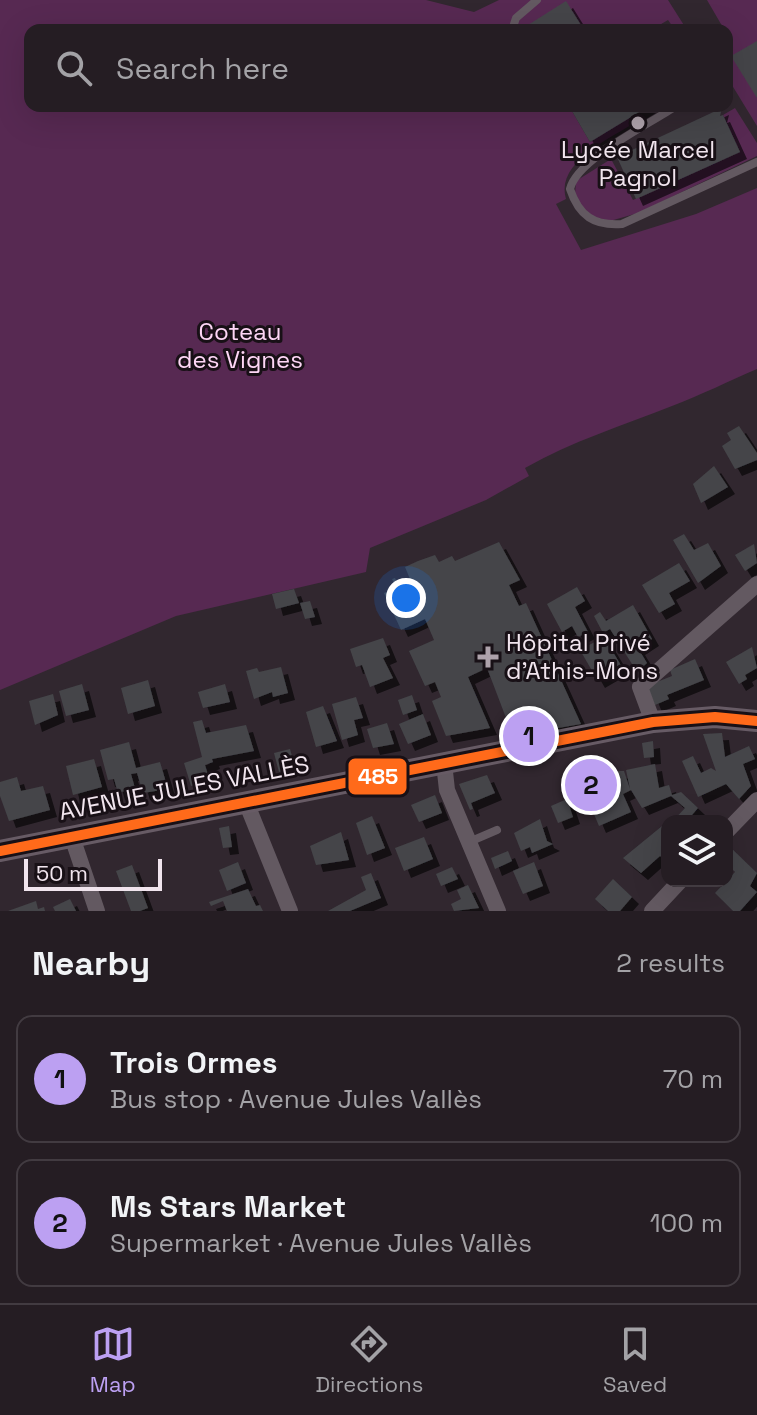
<!DOCTYPE html>
<html lang="en">
<head>
<meta charset="utf-8">
<style>
	body { margin:0; font-family:"Space Grotesk",sans-serif; background:#2d262b; color:#f1f3f6 }
	.controls { position:absolute; right:24px; bottom:24px; display:grid; overflow:hidden; border-radius:16px; box-shadow:0 8px 32px #0002 }
	.controls button { width:72px; height:72px; display:grid; place-items:center; padding:0; border:0; border-bottom:2px solid #423b41; background:#251d23; color:#f1f3f6; font:40px sans-serif }
	.scale { position:absolute; left:24px; bottom:20px; width:138px; box-sizing:border-box; padding-left:8px; border:4px solid #f1e5ee; border-top:0; font-size:22px; line-height:28px; white-space:nowrap; color:#f1e5ee; -webkit-text-stroke:6px #181016; paint-order:stroke }
	.you { position:absolute; left:406px; top:598px; width:28px; height:28px; margin:-20px; border:6px solid #fff; border-radius:50%; background:#1a73e8; box-shadow:0 0 0 12px #1a73e833 }
	.badge { display:grid; place-items:center; width:52px; height:52px; border-radius:50%; background:#bca0f2; color:#111; font-size:26px; font-weight:700 }
	.pin { position:absolute; translate:-50% -50%; border:4px solid #fff; box-shadow:0 2px 8px #0006 }
	.list { margin:0; padding:0; list-style:none }
	h2 { display:flex; justify-content:space-between; align-items:center; height:104px; margin:0; padding:0 32px; font-size:34px }
	h2 small { font-size:26px; font-weight:400; color:#a3a2a6 }
	.list li { display:grid; grid-template-columns:52px 1fr auto; gap:24px; align-items:center; box-sizing:border-box; height:128px; margin:0 16px 16px; padding:0 16px; border:2px solid #423b41; border-radius:16px }
	.list b { display:block; font-size:30px; white-space:nowrap }
	.list p { margin:0; font-size:26px; white-space:nowrap; color:#a3a2a6 }
	.list em { font-size:26px; font-style:normal; color:#a3a2a6 }
	.icon { flex:none; width:44px; height:44px; fill:none; stroke:currentColor; stroke-width:2; stroke-linecap:round; stroke-linejoin:round }
	.map { position:relative; flex:none; width:757px; height:911px; overflow:hidden }
	.search { position:absolute; background:#251d23; box-shadow:0 8px 32px #0002; left:24px; right:24px; top:24px; height:88px; display:flex; align-items:center; gap:20px; box-sizing:border-box; padding:0 28px; border-radius:16px; color:#a3a2a6; font-size:30px }
	.sheet { height:392px; background:#251d23 }
	nav { display:flex; justify-content:space-around; align-items:center; box-sizing:border-box; height:112px; border-top:2px solid #423b41; background:#251d23; font-size:22px; color:#a3a2a6 }
	nav a { display:grid; justify-items:center; gap:4px }
	nav .on { color:#bca0f2 }
	.map>svg:first-child { display:block }
	.green { fill:#572952 }
	.building { fill:#444549; filter:url(#shadow) }
	.lines { fill:none; stroke-linecap:round; stroke-linejoin:round }
	.lane { stroke:#635961; stroke-width:8 }
	.street { stroke:#635961; stroke-width:16 }
	.secondary { stroke:#675b65; stroke-width:22 }
	.bus-1-casing { stroke:#181016; stroke-width:16 }
	.bus-1 { stroke:#ff6a1a; stroke-width:10 }
	.poi-dot { fill:#aea2ab; stroke:#181016; stroke-width:3 }
	.labels { text-anchor:middle; stroke-width:6; stroke-linejoin:round; paint-order:stroke }
	.poi-label { font-size:24px; fill:#f1e5ee; stroke:#181016 }
	.park-label { font-size:24px; fill:#fed6f6; stroke:#181016 }
	.street-label { font-size:24px; fill:#f1e5ee; stroke:#181016 }
	.line-badge { stroke:#181016; stroke-width:3 }
	.badge-label { font-size:22px; text-anchor:middle; font-weight:bold; fill:#fff }
</style>
</head>
<body>
<div class="map">
<svg width="757" height="911" viewBox="0 0 757 911">
	<defs>
		<filter id="shadow"><feDropShadow dx="7" dy="7" stdDeviation="0" flood-color="#0009"/></filter>
	</defs>
	<rect width="100%" height="100%" fill="#31272f"/>
	<g class="green">
		<path d="M 0,0 L 426,0 L 474,12 L 499,0 L 668,0 L 687,30 L 675,30 L 668,20 L 651,30 L 528,25 L 530,30 L 30,30 L 30,106 L 569,106 L 590,142 L 632,116 L 636,122 C 611,138 555,162 566,199 L 556,204 L 581,250 L 696,214 L 757,188 L 757,369 C 729,381 701,395 672,406 C 622,426 572,441 525,468 L 529,476 L 486,500 L 370,548 L 366,572 L 176,616 L 0,690 Z"/>
		<path d="M 707,0 L 757,0 L 757,126 L 727,77 L 727,41 L 732,43 Z"/>
		<path d="M 735,108 L 757,143 L 757,156 L 638,213 L 610,221 L 593,217 L 582,207 L 575,194 L 576,181 L 611,159 L 633,200 L 740,152 L 723,115 Z"/>
	</g>
	<g class="building">
		<path d="M 566,1 L 584,30 L 530,30 L 528,25 Z"/>
		<path d="M 757,41 L 757,98 L 731,56 Z"/>
		<path d="M 569,106 L 649,106 L 590,142 Z"/>
		<path d="M 722,108 L 720,116 L 723,115 L 740,152 L 636,199 L 617,157 Z"/>
		<path d="M 739,426 L 757,453 L 757,460 L 735,469 L 722,446 L 731,440 L 727,433 Z"/>
		<path d="M 714,466 L 728,487 L 701,503 L 693,484 Z"/>
		<path d="M 684,534 L 694,550 L 708,543 L 721,566 L 698,583 L 673,540 Z"/>
		<path d="M 499,542 L 520,580 L 509,585 L 519,606 L 526,603 L 581,724 L 513,736 L 487,668 L 468,677 L 490,728 L 446,736 L 432,701 L 441,697 L 435,682 L 425,686 L 409,651 L 434,640 L 425,619 L 401,630 L 384,593 L 396,588 L 392,579 L 395,578 L 399,587 L 407,583 L 410,579 L 405,567 L 418,561 L 435,555 L 439,562 L 452,556 L 455,561 Z"/>
		<path d="M 754,544 L 757,563 L 745,571 L 735,555 Z"/>
		<path d="M 679,563 L 690,581 L 669,593 L 675,604 L 659,613 L 642,585 Z"/>
		<path d="M 577,587 L 585,601 L 575,607 L 588,632 L 578,637 L 572,626 L 562,632 L 547,604 Z"/>
		<path d="M 294,589 L 299,603 L 276,609 L 272,594 Z"/>
		<path d="M 310,601 L 315,617 L 305,619 L 300,603 Z"/>
		<path d="M 633,605 L 652,639 L 638,648 L 647,663 L 637,672 L 610,629 L 603,633 L 594,616 L 600,612 L 606,621 Z"/>
		<path d="M 604,637 L 622,667 L 598,681 L 580,650 Z"/>
		<path d="M 383,638 L 390,655 L 383,658 L 393,678 L 370,687 L 362,665 L 356,667 L 350,649 Z"/>
		<path d="M 752,647 L 757,668 L 745,675 L 747,679 L 739,684 L 726,662 Z"/>
		<path d="M 695,659 L 704,680 L 667,695 L 669,699 L 655,705 L 647,686 L 672,676 L 670,670 Z"/>
		<path d="M 281,667 L 288,693 L 273,697 L 272,692 L 254,699 L 246,671 L 257,668 L 259,672 Z"/>
		<path d="M 148,680 L 155,706 L 128,714 L 121,688 Z"/>
		<path d="M 82,684 L 89,710 L 66,716 L 59,691 Z"/>
		<path d="M 225,684 L 230,702 L 203,708 L 198,692 Z"/>
		<path d="M 53,694 L 58,715 L 35,725 L 29,701 Z"/>
		<path d="M 412,695 L 417,710 L 403,715 L 398,700 Z"/>
		<path d="M 356,697 L 363,718 L 354,720 L 358,735 L 342,740 L 332,704 Z"/>
		<path d="M 323,706 L 337,741 L 316,747 L 306,712 Z"/>
		<path d="M 423,714 L 431,735 L 408,744 L 399,724 Z"/>
		<path d="M 202,720 L 206,733 L 246,725 L 254,751 L 212,759 L 213,762 L 205,765 L 210,781 L 191,786 L 184,763 L 202,757 L 193,722 Z"/>
		<path d="M 387,723 L 394,744 L 373,748 L 367,729 Z"/>
		<path d="M 722,733 L 725,757 L 749,746 L 755,759 L 743,764 L 751,786 L 739,799 L 726,784 L 698,797 L 682,761 L 693,756 L 701,773 L 711,768 L 716,771 L 703,734 Z"/>
		<path d="M 653,741 L 654,757 L 644,758 L 642,743 Z"/>
		<path d="M 129,742 L 136,768 L 160,762 L 168,789 L 143,793 L 137,773 L 131,774 L 135,788 L 118,793 L 114,779 L 108,780 L 100,750 Z"/>
		<path d="M 290,749 L 295,767 L 279,772 L 274,753 Z"/>
		<path d="M 94,759 L 102,787 L 73,795 L 66,766 Z"/>
		<path d="M 655,764 L 659,788 L 669,785 L 672,795 L 681,792 L 698,808 L 692,815 L 699,821 L 673,821 L 685,808 L 671,796 L 642,808 L 631,790 L 623,794 L 631,812 L 599,826 L 582,786 L 619,771 L 624,771 L 630,789 L 626,770 Z"/>
		<path d="M 487,775 L 495,793 L 471,803 L 473,809 L 470,810 L 459,784 Z"/>
		<path d="M 17,777 L 21,791 L 43,786 L 50,810 L 9,821 L 0,796 L 0,782 Z"/>
		<path d="M 435,795 L 442,813 L 419,822 L 411,805 Z"/>
		<path d="M 567,799 L 573,817 L 558,823 L 551,806 Z"/>
		<path d="M 372,816 L 385,848 L 367,855 L 356,823 Z"/>
		<path d="M 540,819 L 547,841 L 553,844 L 532,853 L 530,847 L 521,851 L 514,833 Z"/>
		<path d="M 667,822 L 667,856 L 664,859 L 660,856 L 641,873 L 623,858 Z"/>
		<path d="M 229,826 L 232,847 L 223,848 L 219,828 Z"/>
		<path d="M 341,832 L 349,860 L 316,865 L 310,846 Z"/>
		<path d="M 424,837 L 433,859 L 404,871 L 395,848 Z"/>
		<path d="M 727,844 L 757,873 L 750,886 L 757,892 L 740,911 L 733,911 L 715,893 L 735,872 L 727,864 Z"/>
		<path d="M 508,851 L 512,861 L 495,869 L 491,858 Z"/>
		<path d="M 238,862 L 246,883 L 227,891 L 219,870 Z"/>
		<path d="M 534,862 L 543,886 L 523,894 L 513,871 Z"/>
		<path d="M 132,865 L 148,908 L 140,911 L 131,911 L 116,871 Z"/>
		<path d="M 452,867 L 458,879 L 441,886 L 436,874 Z"/>
		<path d="M 371,873 L 381,898 L 350,911 L 328,911 L 366,890 L 361,877 Z"/>
		<path d="M 613,879 L 632,897 L 620,911 L 608,911 L 595,899 Z"/>
		<path d="M 468,885 L 479,908 L 454,911 L 451,904 L 461,899 L 457,890 Z"/>
		<path d="M 248,889 L 256,906 L 260,905 L 263,911 L 227,911 L 223,901 L 211,906 L 209,902 Z"/>
		<path d="M 70,899 L 76,911 L 55,911 L 53,907 Z"/>
		<path d="M 36,901 L 38,909 L 44,907 L 45,911 L 8,911 Z"/>
	</g>
	<g class="lines">
		<g class="lane">
			<path d="M 512,30 L 516,18 L 537,0"/>
			<path d="M 676,106 C 650,124 577,159 570,189 C 579,216 594,226 622,224 L 757,162"/>
			<path d="M 469,842 L 497,830"/>
		</g>
		<g class="street">
			<path d="M 653,722 L 640,687 L 757,584"/>
			<path d="M 444,763 L 447,790 L 498,911"/>
			<path d="M 246,802 L 290,911"/>
			<path d="M 727,831 L 757,800"/>
			<path d="M 72,837 L 97,911"/>
			<path d="M 652,911 L 680,881"/>
		</g>
		<path class="secondary" d="M 0,851 L 653,722 L 715,717 L 757,721"/>
		<g class="bus-1-casing">
			<path id="bus-1" d="M 0,851 L 653,722 L 715,717 L 757,721"/>
		</g>
		<use href="#bus-1" class="bus-1"/>
	</g>
	<g class="poi-dot">
		<circle cx="638" cy="123" r="8"/>
		<path d="M484 645h8v8h8v8h-8v8h-8v-8h-8v-8h8z"/>
	</g>
	<g class="labels">
		<g class="poi-label">
			<text x="638" y="158">Lycée Marcel<tspan x="638" dy="28">Pagnol</tspan></text>
			<text x="506" y="651" text-anchor="start">Hôpital Privé<tspan x="506" dy="28">d'Athis-Mons</tspan></text>
		</g>
		<g class="park-label">
			<text x="240" y="340">Coteau<tspan x="240" dy="28">des Vignes</tspan></text>
		</g>
		<g class="street-label">
			<text transform="translate(184 788) rotate(-11)" y="8">AVENUE JULES VALLÈS</text>
		</g>
	</g>
	<rect class="line-badge" x="347" y="757" width="61" height="39" rx="8" fill="#ff6a1a"/>
	<g class="badge-label">
		<text x="378" y="784">485</text>
	</g>
</svg>
<div class="controls">
<button><svg class="icon" aria-label="layers" viewBox="0 0 24 24"><path d="M12 4l9 5-9 5-9-5zM3 14l9 5 9-5"/></svg></button>
</div>
<div class="scale">50 m</div>
<div class="you"></div>
<div class="pin badge" style="left:529px;top:736px">1</div>
<div class="pin badge" style="left:591px;top:785px">2</div>
<div class="search"><svg class="icon" aria-label="search" viewBox="0 0 24 24"><circle cx="10" cy="10" r="6"/><path d="M15 15l6 6"/></svg>Search here</div>
</div>
<section class="sheet">
<h2>Nearby<small>2 results</small></h2>
<ul class="list">
<li><span class="badge">1</span><div><b>Trois Ormes</b><p>Bus stop · Avenue Jules Vallès</p></div><em>70 m</em></li>
<li><span class="badge">2</span><div><b>Ms Stars Market</b><p>Supermarket · Avenue Jules Vallès</p></div><em>100 m</em></li>
</ul>
</section>
<nav>
<a class="on"><svg class="icon" aria-label="map" viewBox="0 0 24 24"><path d="M3 6l6-2 6 2 6-2v14l-6 2-6-2-6 2zM9 4v14M15 6v14"/></svg>Map</a>
<a><svg class="icon" aria-label="directions" viewBox="0 0 24 24"><path d="M12 3l9 9-9 9-9-9zM9 14v-3h6M13 9l2 2-2 2"/></svg>Directions</a>
<a><svg class="icon" aria-label="saved" viewBox="0 0 24 24"><path d="M7 4h10v16l-5-4-5 4z"/></svg>Saved</a>
</nav>
</body>
</html>
